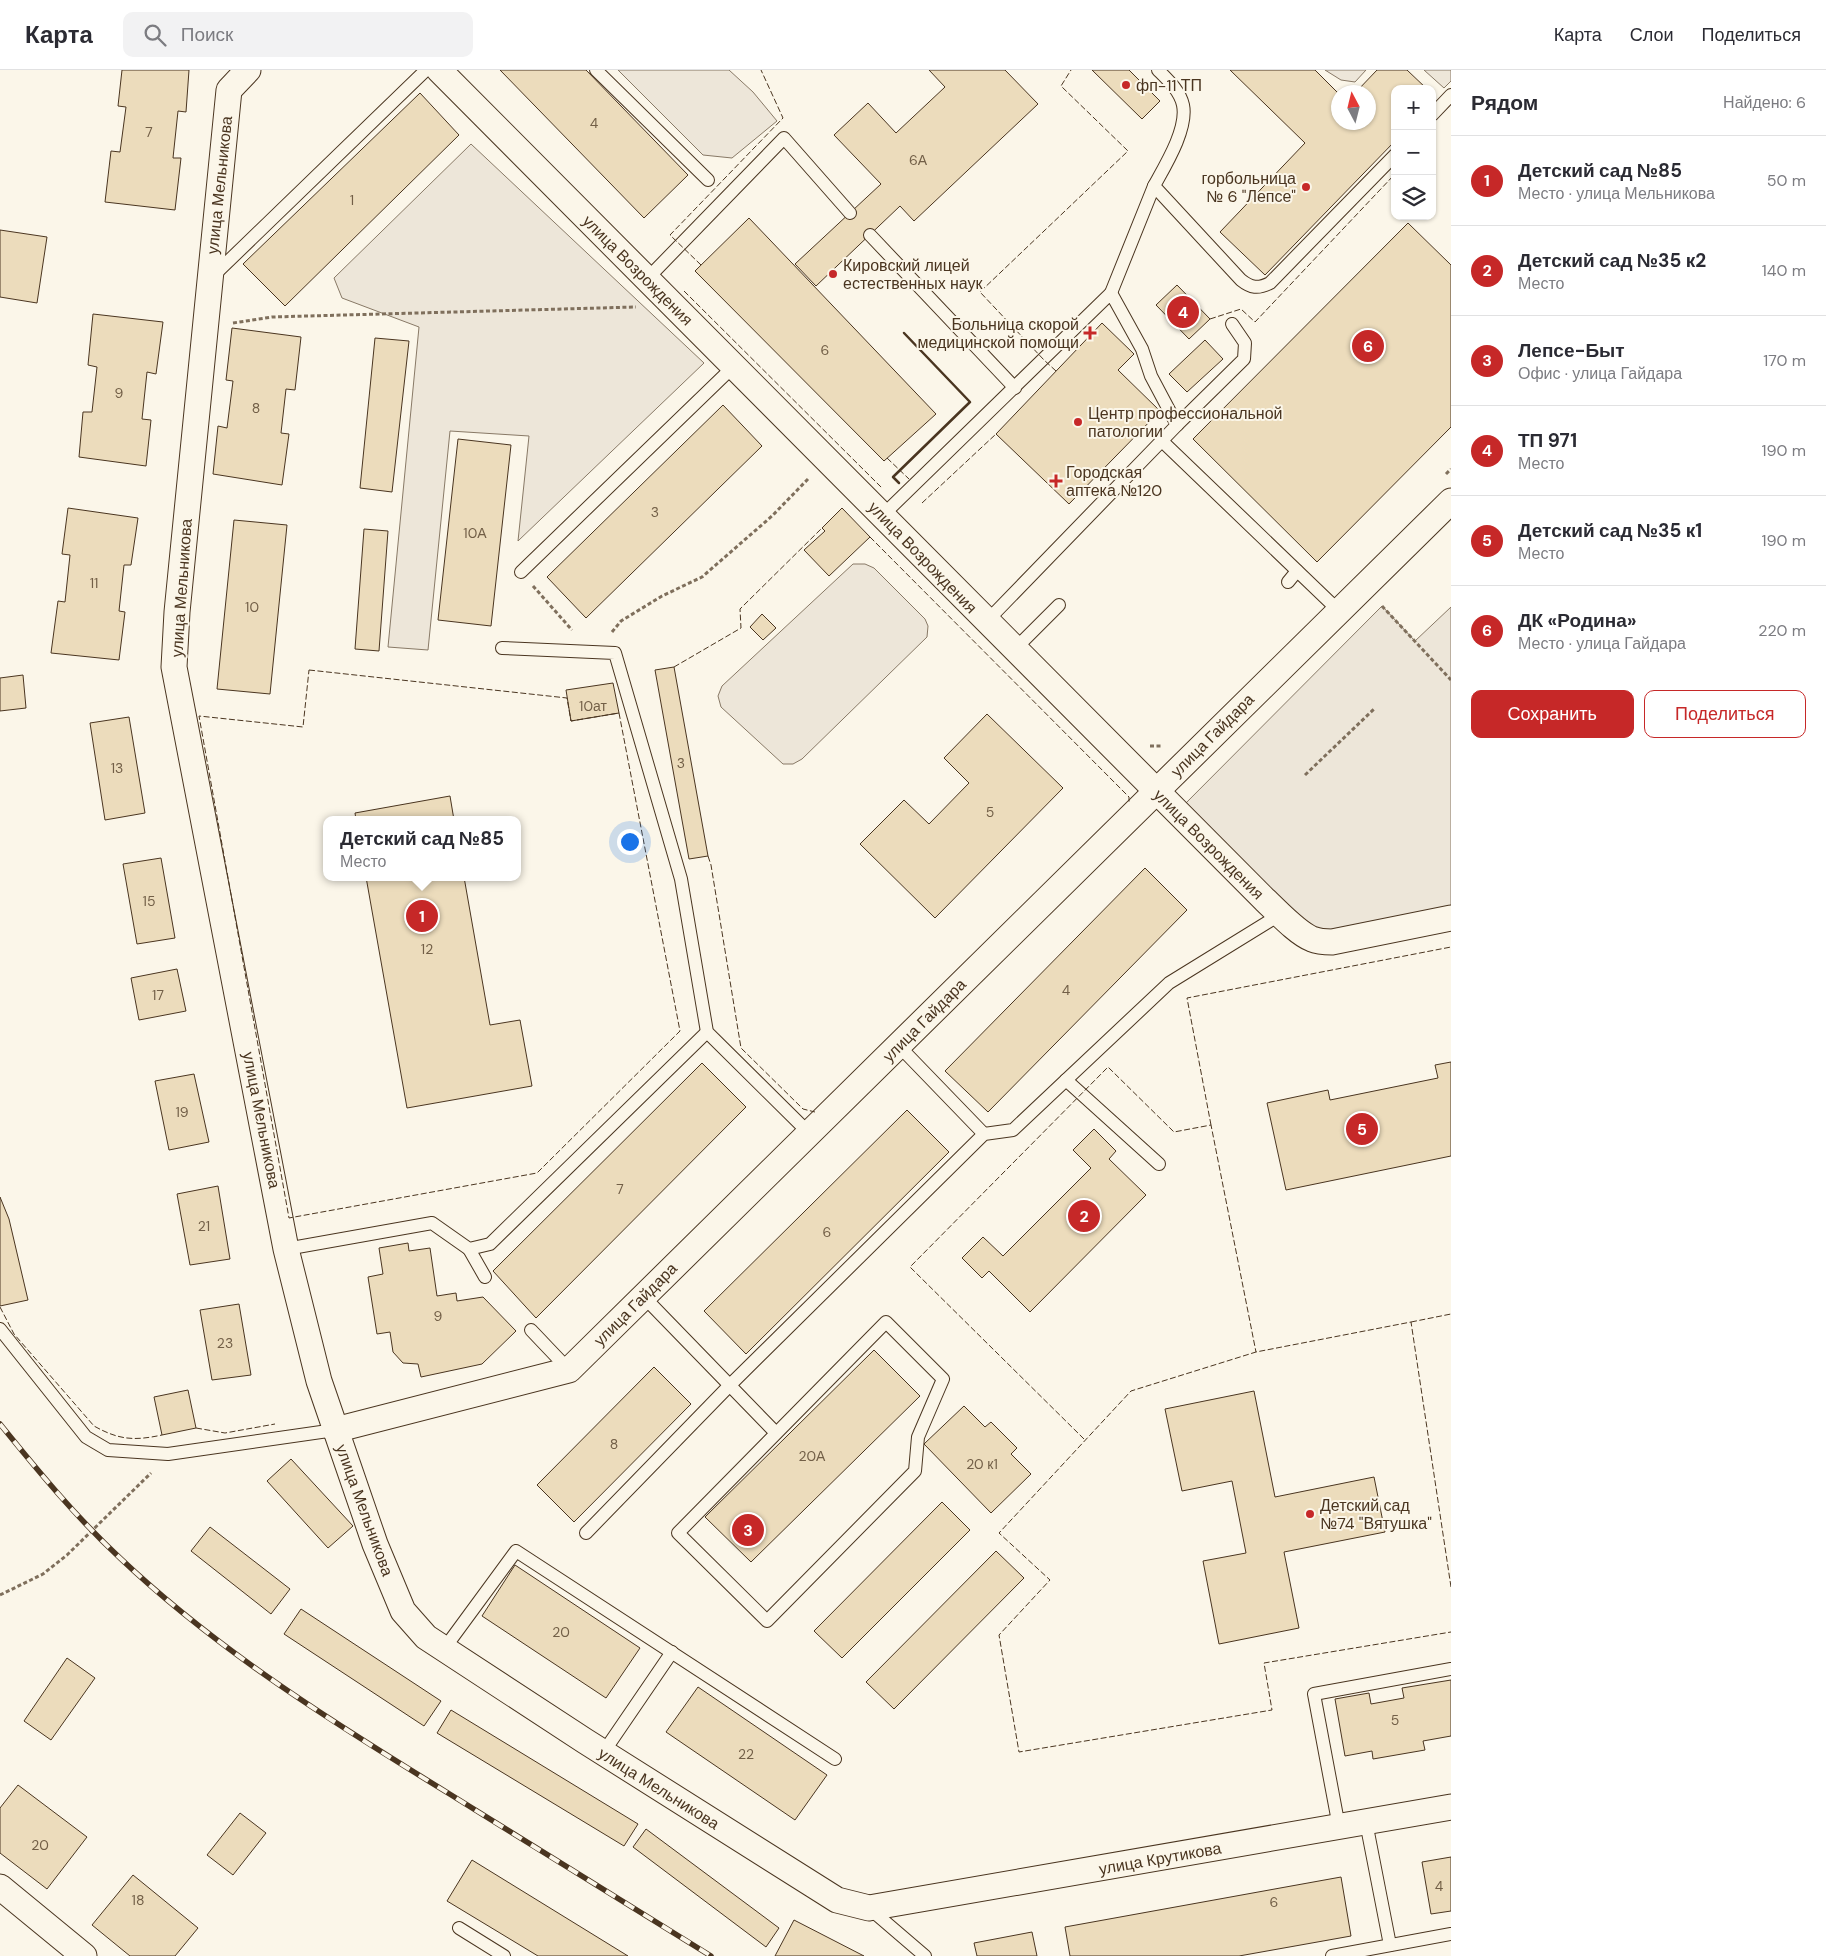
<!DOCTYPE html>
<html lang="ru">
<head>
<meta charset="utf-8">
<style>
	body { margin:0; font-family:"DM Sans",sans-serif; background:#f2f2f3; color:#2b2b33 }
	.controls { position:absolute; right:15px; top:15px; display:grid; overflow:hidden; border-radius:10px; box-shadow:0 1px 4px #0004 }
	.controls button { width:45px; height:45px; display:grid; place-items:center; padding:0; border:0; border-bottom:1px solid #e1e1e2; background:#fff; color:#2b2b33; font:25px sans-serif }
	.compass { position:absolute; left:1331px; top:15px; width:45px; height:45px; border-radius:50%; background:#fff; box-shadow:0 1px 4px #0004; rotate:353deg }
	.you { position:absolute; left:629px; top:771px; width:18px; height:18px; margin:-12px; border:4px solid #fff; border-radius:50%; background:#1a73e8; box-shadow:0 0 0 8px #1a73e833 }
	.badge { display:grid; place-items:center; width:32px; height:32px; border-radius:50%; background:#c62828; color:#fff; font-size:16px; font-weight:700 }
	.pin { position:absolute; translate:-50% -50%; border:2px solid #fff; box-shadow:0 1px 5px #0006 }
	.popup { position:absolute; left:323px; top:746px; width:198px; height:65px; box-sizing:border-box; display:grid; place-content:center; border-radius:10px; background:#fff; filter:drop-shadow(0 1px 4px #0005); font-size:16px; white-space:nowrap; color:#7c7c81 }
	.popup b { font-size:19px; color:#2b2b33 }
	.popup::after { content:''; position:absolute; left:50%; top:100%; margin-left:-10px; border:10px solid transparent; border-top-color:#fff }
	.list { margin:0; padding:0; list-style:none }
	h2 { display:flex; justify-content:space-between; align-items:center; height:65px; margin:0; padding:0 20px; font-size:21px }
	h2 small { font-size:16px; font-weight:400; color:#7c7c81 }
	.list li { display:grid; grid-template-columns:32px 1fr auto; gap:15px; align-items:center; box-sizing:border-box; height:90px; padding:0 20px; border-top:1px solid #e1e1e2 }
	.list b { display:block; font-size:19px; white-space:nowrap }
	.list p { margin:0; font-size:16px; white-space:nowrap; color:#7c7c81 }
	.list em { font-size:16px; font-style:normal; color:#7c7c81 }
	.actions { display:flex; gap:10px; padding:15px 20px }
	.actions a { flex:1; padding:11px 0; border:1px solid #c62828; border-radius:10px; text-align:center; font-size:18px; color:#c62828 }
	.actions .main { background:#c62828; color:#fff }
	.icon { flex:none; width:28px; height:28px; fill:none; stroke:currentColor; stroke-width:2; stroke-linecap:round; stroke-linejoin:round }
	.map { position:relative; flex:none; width:1451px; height:1886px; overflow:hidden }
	header { display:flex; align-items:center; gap:30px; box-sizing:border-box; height:70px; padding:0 25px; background:#fff; border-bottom:1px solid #e1e1e2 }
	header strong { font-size:24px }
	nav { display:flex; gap:28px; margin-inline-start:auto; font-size:18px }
	.search { width:350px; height:45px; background:#f2f2f3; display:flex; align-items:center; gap:12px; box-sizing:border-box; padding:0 18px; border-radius:10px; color:#7c7c81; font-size:19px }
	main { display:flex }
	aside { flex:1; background:#fff }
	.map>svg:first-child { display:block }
	.green { fill:#ede6d9; stroke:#887966 }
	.building { fill:#ecdcbc; stroke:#4a3520 }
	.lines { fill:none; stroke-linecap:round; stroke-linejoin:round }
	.lane-casing { stroke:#4a3520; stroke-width:14 }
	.street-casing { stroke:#4a3520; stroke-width:27 }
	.path { stroke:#7f6f5c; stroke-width:3; stroke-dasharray:4 2.5; stroke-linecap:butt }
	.lane { stroke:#fbf6e9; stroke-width:12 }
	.street { stroke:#fbf6e9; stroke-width:25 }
	.rail-casing { stroke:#4a3520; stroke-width:5.5 }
	.rail { stroke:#fbf6e9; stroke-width:4; stroke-dasharray:11; stroke-linecap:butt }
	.fence { stroke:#4a3520; stroke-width:1; stroke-dasharray:6 2.5; stroke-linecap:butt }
	.wall { stroke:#4a3520; stroke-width:2.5 }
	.poi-dot { fill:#c62828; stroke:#fbf6e9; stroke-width:2 }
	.labels { text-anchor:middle; stroke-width:4; stroke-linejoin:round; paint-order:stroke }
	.number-label { font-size:14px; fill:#725f47 }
	.poi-label { font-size:16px; fill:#4a3520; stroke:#fbf6e9; text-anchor:start }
	.street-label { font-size:16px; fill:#4a3520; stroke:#fbf6e9 }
</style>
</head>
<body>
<header>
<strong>Карта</strong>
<div class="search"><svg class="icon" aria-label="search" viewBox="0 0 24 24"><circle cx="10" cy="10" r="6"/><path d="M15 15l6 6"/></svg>Поиск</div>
<nav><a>Карта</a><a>Слои</a><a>Поделиться</a></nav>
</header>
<main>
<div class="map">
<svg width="1451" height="1886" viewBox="0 0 1451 1886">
	<rect width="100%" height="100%" fill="#fbf6e9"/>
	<g class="green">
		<path d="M 618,0 L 729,0 L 753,22 L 777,51 L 732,88 L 703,85 Z"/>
		<path d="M 1325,0 L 1366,0 L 1355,12 L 1341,10 Z"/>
		<path d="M 1424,0 L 1451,0 L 1451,11 L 1444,18 Z"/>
		<path d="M 471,74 L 704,293 L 518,471 L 529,366 L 450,361 L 428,580 L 388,577 L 419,257 L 342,228 L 334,208 Z"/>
		<path d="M 853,494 L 865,494 L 874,498 L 925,549 L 928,556 L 927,567 L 802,689 L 793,694 L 783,694 L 721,637 L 718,626 L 722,616 Z"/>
		<path d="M 1382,536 L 1415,571 L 1451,537 L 1451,848 L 1321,872 L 1177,742 Z"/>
	</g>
	<g class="building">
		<path d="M 122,0 L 189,0 L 186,42 L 178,41 L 173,88 L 181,88 L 175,140 L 105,132 L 111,81 L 120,82 L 126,37 L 118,36 Z"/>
		<path d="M 500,0 L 586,0 L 688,105 L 644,148 Z"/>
		<path d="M 929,0 L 1005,0 L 1038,34 L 914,151 L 900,136 L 816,216 L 795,194 L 881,114 L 834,65 L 868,33 L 896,63 L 945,17 Z"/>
		<path d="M 1092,0 L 1129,0 L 1160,31 L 1142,49 Z"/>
		<path d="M 1230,0 L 1315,0 L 1338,23 L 1338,52 L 1368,52 L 1368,22 L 1356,22 L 1377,0 L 1407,0 L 1427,19 L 1395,19 L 1395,71 L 1265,205 L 1220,162 L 1305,73 Z"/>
		<path d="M 420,23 L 459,65 L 285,236 L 243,194 Z"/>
		<path d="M 749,148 L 936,344 L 884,391 L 695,201 Z"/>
		<path d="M 1408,153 L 1451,195 L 1451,357 L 1317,492 L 1193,369 Z"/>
		<path d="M 0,160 L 47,167 L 37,233 L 0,227 Z"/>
		<path d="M 1177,215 L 1210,249 L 1189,269 L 1156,235 Z"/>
		<path d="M 93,244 L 163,252 L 156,304 L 147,302 L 142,349 L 151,350 L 146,396 L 79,387 L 83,342 L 92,342 L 97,297 L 88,295 Z"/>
		<path d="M 1102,253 L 1134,284 L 1118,300 L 1160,341 L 1069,434 L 996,364 Z"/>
		<path d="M 232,258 L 301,267 L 295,320 L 286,319 L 281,363 L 289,364 L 282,415 L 213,404 L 218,356 L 227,358 L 233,311 L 226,310 Z"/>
		<path d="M 375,268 L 409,271 L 392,422 L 360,418 Z"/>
		<path d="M 1205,270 L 1223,289 L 1187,322 L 1169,304 Z"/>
		<path d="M 723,335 L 762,376 L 586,548 L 547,507 Z"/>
		<path d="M 458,369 L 511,375 L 491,556 L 438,550 Z"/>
		<path d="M 68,438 L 138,448 L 131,495 L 124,495 L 119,541 L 125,542 L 119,590 L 51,583 L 58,531 L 65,532 L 70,485 L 62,484 Z"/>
		<path d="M 842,438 L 870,467 L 829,506 L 804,480 L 825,461 L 822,458 Z"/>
		<path d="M 234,450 L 287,455 L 270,624 L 217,619 Z"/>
		<path d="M 364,459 L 388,461 L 379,581 L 355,579 Z"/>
		<path d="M 762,544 L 776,558 L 763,570 L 750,557 Z"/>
		<path d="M 674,597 L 708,786 L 689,789 L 655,600 Z"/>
		<path d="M 23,605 L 26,638 L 0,641 L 0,608 Z"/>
		<path d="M 613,613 L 619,643 L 571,651 L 566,620 Z"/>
		<path d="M 987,644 L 1063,718 L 935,848 L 860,774 L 904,730 L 929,754 L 969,713 L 944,688 Z"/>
		<path d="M 129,647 L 145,743 L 105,750 L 90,653 Z"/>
		<path d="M 450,726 L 454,750 L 356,750 L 355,743 Z"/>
		<path d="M 161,788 L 175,868 L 137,874 L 123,794 Z"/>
		<path d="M 1145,798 L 1187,840 L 988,1042 L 945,1001 Z"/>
		<path d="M 366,807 L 464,807 L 490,955 L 520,950 L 532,1016 L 407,1038 Z"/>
		<path d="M 177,899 L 186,941 L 139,950 L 131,908 Z"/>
		<path d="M 1451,992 L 1451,1086 L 1286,1120 L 1267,1033 L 1328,1020 L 1330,1030 L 1438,1008 L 1435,995 Z"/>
		<path d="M 702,993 L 746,1037 L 536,1248 L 493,1201 Z"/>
		<path d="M 194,1004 L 209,1072 L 169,1080 L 155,1011 Z"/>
		<path d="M 907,1040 L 949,1082 L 746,1284 L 704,1241 Z"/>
		<path d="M 1094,1059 L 1116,1081 L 1109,1089 L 1146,1125 L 1030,1242 L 989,1201 L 982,1208 L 962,1188 L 983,1167 L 1003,1186 L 1091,1098 L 1073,1080 Z"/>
		<path d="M 218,1116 L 230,1189 L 190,1195 L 177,1124 Z"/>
		<path d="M 0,1127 L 9,1149 L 28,1230 L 0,1236 Z"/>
		<path d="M 408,1173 L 409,1181 L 430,1178 L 437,1226 L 456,1223 L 457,1231 L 483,1227 L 516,1261 L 482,1294 L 421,1307 L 418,1294 L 403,1293 L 393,1282 L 390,1262 L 377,1264 L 368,1207 L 383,1204 L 379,1178 Z"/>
		<path d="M 239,1234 L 251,1305 L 212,1310 L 200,1240 Z"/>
		<path d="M 874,1280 L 920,1326 L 751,1492 L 705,1447 Z"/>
		<path d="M 654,1297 L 691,1334 L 574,1452 L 537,1415 Z"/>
		<path d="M 188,1320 L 196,1358 L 162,1365 L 154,1327 Z"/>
		<path d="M 1254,1321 L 1275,1427 L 1374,1407 L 1385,1462 L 1284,1482 L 1299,1558 L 1219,1574 L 1203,1491 L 1246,1483 L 1232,1411 L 1182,1421 L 1165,1339 Z"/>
		<path d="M 964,1336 L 985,1357 L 991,1352 L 1017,1378 L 1011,1384 L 1031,1404 L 991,1443 L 924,1374 Z"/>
		<path d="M 291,1389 L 353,1456 L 328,1478 L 267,1411 Z"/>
		<path d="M 942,1432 L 970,1460 L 842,1588 L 814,1561 Z"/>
		<path d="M 210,1457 L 290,1519 L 271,1544 L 191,1481 Z"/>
		<path d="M 996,1481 L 1024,1508 L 894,1639 L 866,1612 Z"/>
		<path d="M 515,1495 L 640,1578 L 606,1628 L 482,1546 Z"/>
		<path d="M 301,1539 L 441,1631 L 424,1656 L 284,1564 Z"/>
		<path d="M 67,1588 L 95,1608 L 51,1670 L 24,1651 Z"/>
		<path d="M 1451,1610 L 1451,1666 L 1423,1671 L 1425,1680 L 1373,1689 L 1372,1681 L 1345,1686 L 1335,1629 L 1369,1623 L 1371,1634 L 1404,1628 L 1402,1618 Z"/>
		<path d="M 698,1617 L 827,1705 L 795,1750 L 666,1662 Z"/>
		<path d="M 451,1640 L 638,1754 L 624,1776 L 437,1663 Z"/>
		<path d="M 18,1715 L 87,1767 L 47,1819 L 0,1783 L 0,1738 Z"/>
		<path d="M 240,1743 L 266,1763 L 233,1805 L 207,1785 Z"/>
		<path d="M 646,1759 L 779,1858 L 766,1877 L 633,1777 Z"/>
		<path d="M 1451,1787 L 1451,1841 L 1431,1844 L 1422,1792 Z"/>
		<path d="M 472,1790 L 628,1886 L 538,1886 L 447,1831 Z"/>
		<path d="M 133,1805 L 198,1858 L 175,1886 L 130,1886 L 92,1855 Z"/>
		<path d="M 1341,1807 L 1351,1866 L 1239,1886 L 1070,1886 L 1065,1857 Z"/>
		<path d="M 794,1850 L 864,1886 L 775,1886 Z"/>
		<path d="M 1032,1862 L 1037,1886 L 977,1886 L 974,1873 Z"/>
	</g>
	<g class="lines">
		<g class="lane-casing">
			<g id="lane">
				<path d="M 596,0 L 708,110"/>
				<path d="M 1158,0 C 1168,10 1180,21 1183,35 C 1188,59 1165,96 1154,116 L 1241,210 C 1251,218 1258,219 1270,213 L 1395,85"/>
				<path d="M 1432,45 L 1451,25"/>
				<path d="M 870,165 L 1015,318"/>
				<path d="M 212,207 L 426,0"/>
				<path d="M 647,209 L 784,68 L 850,143"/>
				<path d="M 1111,223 L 1154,116"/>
				<path d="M 1177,355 L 1244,289 L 1245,273 L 1232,254"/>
				<path d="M 1162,371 L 1339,541"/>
				<path d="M 883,445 L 1111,223 L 1142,279 L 1151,306 L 1177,355 L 987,551"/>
				<path d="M 521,502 L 734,296"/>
				<path d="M 1288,512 L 1297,501"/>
				<path d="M 502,578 L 615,583 L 681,809 L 707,962 L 809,1063"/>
				<path d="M 1015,579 L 1059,535"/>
				<path d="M 898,975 L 984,1064"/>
				<path d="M 1066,1010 L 1159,1094"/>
				<path d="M 286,1179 L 432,1153 L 469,1179 L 490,1174 L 707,962"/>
				<path d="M 469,1179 L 485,1207"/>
				<path d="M 643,1226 L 776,1363"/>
				<path d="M 886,1252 L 943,1309 L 918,1367 L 915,1401 L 767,1551 L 678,1463 Z"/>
				<path d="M 0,1259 L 86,1367 L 108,1380 L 168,1384 L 335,1360"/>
				<path d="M 531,1260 L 569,1300"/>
				<path d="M 586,1463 L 729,1316 L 984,1064 L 1013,1060 L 1169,913 L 1281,844"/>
				<path d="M 444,1579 L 516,1481 L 835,1689"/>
				<path d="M 603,1683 L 672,1582"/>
				<path d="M 1366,1752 L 1390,1875"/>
				<path d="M 1339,1757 L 1314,1624 L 1451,1599"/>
				<path d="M 869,1838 L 925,1886"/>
				<path d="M 459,1858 L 504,1886"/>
				<path d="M 1332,1886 L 1451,1864"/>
			</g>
		</g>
		<g class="street-casing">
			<g id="street">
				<path d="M 248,0 L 229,20 L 177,542 L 174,597 L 286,1179 L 319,1311 L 375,1474 L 403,1541 L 426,1567 L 585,1671 L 837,1830 L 869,1838 L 1451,1737"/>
				<path d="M 439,0 L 1265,830 C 1278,842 1297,863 1312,869 C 1319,872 1325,872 1332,872 L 1451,848"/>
				<path d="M 335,1360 L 569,1300 L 1451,431"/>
				<path d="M 0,1817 L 84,1886"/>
			</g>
		</g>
		<g class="path">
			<path d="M 233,253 L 272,247 L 636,237"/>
			<path d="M 1446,404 L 1451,399"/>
			<path d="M 533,516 L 572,560"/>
			<path d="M 1382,536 L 1451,610"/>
			<path d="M 612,562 L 621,551 L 662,526 L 702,507 L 772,446 L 808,409"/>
			<path d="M 1150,676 L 1163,676"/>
			<path d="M 1305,705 L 1374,639"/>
			<path d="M 0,1525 L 43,1504 L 67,1485 L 151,1403"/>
		</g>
		<use href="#lane" class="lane"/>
		<use href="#street" class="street"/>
		<g class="rail-casing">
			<path id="rail" d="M 0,1354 C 38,1401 76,1447 120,1488 C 217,1580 334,1653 448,1723 C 536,1778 624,1832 711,1886"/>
		</g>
		<use href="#rail" class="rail"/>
		<g class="fence">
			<path d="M 701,195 L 670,165 L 783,48 L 761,0"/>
			<path d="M 684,221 L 882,418"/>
			<path d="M 1210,249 L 1241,239 L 1255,252 L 1395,104"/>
			<path d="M 1056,301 L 1044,290 L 980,222 L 1128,81 L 1061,16 L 1071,0"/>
			<path d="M 887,388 L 909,409"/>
			<path d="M 922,433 L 996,364"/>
			<path d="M 870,467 L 1129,727 L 1129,733"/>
			<path d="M 674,597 L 741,558 L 740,539 L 822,458"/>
			<path d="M 309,600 L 567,628 L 571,651 L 619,643 L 680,961 L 537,1103 L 289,1148 L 199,646 L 303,657 Z"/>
			<path d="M 708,786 L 711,795 L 741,978 L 803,1039 L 815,1042"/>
			<path d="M 1211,1055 L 1187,928 L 1451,877"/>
			<path d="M 0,1237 L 14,1264 L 94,1356 C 119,1370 134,1371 162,1365"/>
			<path d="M 1411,1252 L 1451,1244"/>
			<path d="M 196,1358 L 225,1363 L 275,1354"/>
			<path d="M 1084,1369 L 910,1197 L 1108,997 L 1174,1062 L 1211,1055 L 1256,1282"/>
			<path d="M 1451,1517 L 1411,1252 L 1256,1282 L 1131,1321 L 999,1463 L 1050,1510 L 999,1565 L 1019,1682 L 1272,1640 L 1264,1593 L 1451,1562"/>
		</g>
		<path class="wall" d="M 899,413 L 893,407 L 970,332 L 904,263"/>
	</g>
	<g class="poi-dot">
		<circle cx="1126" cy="15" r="5"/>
		<circle cx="1306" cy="117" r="5"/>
		<circle cx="833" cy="204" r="5"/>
		<path d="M1087.5 255.5h5v5h5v5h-5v5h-5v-5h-5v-5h5z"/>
		<circle cx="1078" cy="352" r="5"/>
		<path d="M1053.5 403.5h5v5h5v5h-5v5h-5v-5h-5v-5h5z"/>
		<circle cx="1310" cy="1444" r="5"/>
	</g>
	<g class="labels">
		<g class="number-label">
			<text x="594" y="58">4</text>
			<text x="149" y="67">7</text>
			<text x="918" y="95">6А</text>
			<text x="352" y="135">1</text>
			<text x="825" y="285">6</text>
			<text x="119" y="328">9</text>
			<text x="256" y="343">8</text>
			<text x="655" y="447">3</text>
			<text x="475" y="468">10А</text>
			<text x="94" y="518">11</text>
			<text x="252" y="542">10</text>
			<text x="593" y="641">10ат</text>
			<text x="681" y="698">3</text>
			<text x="117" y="703">13</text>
			<text x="990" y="747">5</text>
			<text x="149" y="836">15</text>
			<text x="427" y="884">12</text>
			<text x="1066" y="925">4</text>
			<text x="158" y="930">17</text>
			<text x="182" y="1047">19</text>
			<text x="620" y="1124">7</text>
			<text x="204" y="1161">21</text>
			<text x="827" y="1167">6</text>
			<text x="438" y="1251">9</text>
			<text x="225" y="1278">23</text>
			<text x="614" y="1379">8</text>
			<text x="812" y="1391">20А</text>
			<text x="982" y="1399">20 к1</text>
			<text x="561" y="1567">20</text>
			<text x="1395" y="1655">5</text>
			<text x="746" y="1689">22</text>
			<text x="40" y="1780">20</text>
			<text x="1439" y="1821">4</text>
			<text x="138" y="1835">18</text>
			<text x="1274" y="1837">6</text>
		</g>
		<g class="poi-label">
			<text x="1136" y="21">фп-11 ТП</text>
			<text x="1296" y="114" text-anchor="end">горбольница<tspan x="1296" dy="18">№ 6 "Лепсе"</tspan></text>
			<text x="843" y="201">Кировский лицей<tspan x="843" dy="18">естественных наук</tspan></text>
			<text x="1079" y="260" text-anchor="end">Больница скорой<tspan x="1079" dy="18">медицинской помощи</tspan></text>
			<text x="1088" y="349">Центр профессиональной<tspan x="1088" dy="18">патологии</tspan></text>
			<text x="1066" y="408">Городская<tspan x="1066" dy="18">аптека №120</tspan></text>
			<text x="1320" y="1441">Детский сад<tspan x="1320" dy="18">№74 "Вятушка"</tspan></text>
		</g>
		<g class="street-label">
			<text transform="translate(219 115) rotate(-84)" y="6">улица Мельникова</text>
			<text transform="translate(638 200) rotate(45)" y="6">улица Возрождения</text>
			<text transform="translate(923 487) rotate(46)" y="6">улица Возрождения</text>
			<text transform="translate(181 518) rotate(-86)" y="6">улица Мельникова</text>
			<text transform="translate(1212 665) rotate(-45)" y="6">улица Гайдара</text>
			<text transform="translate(1209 774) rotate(45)" y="6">улица Возрождения</text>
			<text transform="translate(924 950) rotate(-45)" y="6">улица Гайдара</text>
			<text transform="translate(262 1050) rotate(79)" y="6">улица Мельникова</text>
			<text transform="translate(635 1234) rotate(-45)" y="6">улица Гайдара</text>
			<text transform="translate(365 1440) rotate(70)" y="6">улица Мельникова</text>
			<text transform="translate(659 1718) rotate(32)" y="6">улица Мельникова</text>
			<text transform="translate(1160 1788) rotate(-10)" y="6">улица Крутикова</text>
		</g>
	</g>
</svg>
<div class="controls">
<button>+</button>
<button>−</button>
<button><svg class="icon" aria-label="layers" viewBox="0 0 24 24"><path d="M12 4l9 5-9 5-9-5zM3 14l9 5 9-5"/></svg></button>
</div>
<svg class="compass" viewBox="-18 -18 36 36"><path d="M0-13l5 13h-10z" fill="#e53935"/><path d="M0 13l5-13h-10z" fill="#7c7c81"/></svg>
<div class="you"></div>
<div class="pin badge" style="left:422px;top:846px">1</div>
<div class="popup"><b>Детский сад №85</b>Место</div>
<div class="pin badge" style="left:1084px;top:1146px">2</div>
<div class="pin badge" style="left:748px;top:1460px">3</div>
<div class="pin badge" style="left:1183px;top:242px">4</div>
<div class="pin badge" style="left:1362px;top:1059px">5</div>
<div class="pin badge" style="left:1368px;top:276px">6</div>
</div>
<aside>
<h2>Рядом<small>Найдено: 6</small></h2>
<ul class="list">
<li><span class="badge">1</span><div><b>Детский сад №85</b><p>Место · улица Мельникова</p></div><em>50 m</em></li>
<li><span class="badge">2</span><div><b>Детский сад №35 к2</b><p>Место</p></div><em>140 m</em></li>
<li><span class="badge">3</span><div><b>Лепсе-Быт</b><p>Офис · улица Гайдара</p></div><em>170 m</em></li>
<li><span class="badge">4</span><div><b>ТП 971</b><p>Место</p></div><em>190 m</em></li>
<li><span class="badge">5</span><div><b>Детский сад №35 к1</b><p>Место</p></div><em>190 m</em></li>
<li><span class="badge">6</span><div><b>ДК «Родина»</b><p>Место · улица Гайдара</p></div><em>220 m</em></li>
</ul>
<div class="actions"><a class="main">Сохранить</a><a>Поделиться</a></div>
</aside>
</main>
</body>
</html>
